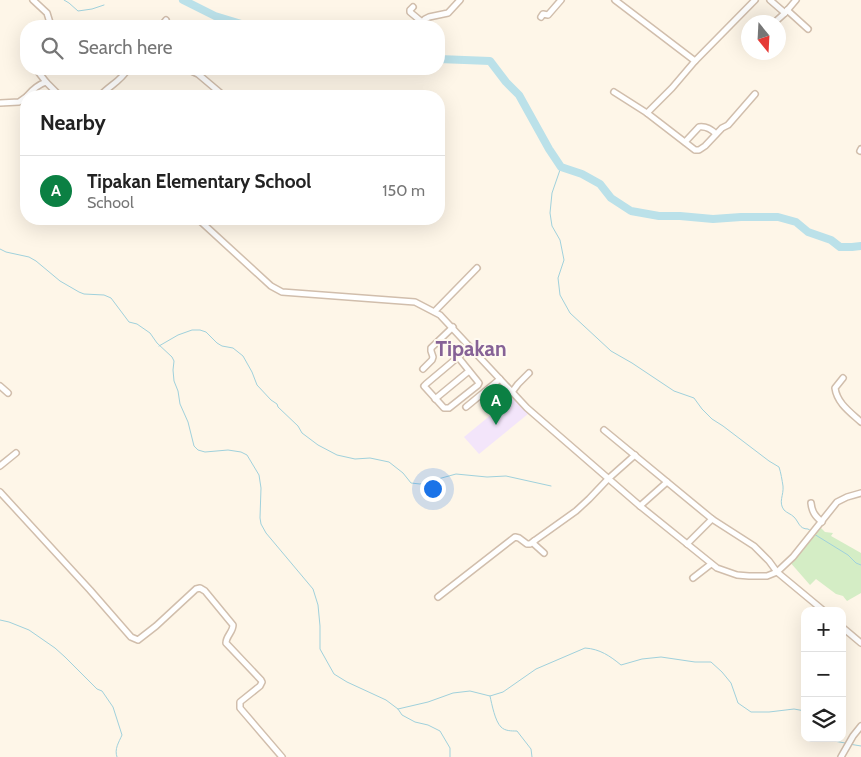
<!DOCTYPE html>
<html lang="en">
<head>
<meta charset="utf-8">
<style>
	body { margin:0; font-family:Cabin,sans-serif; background:#f6f6f6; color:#222 }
	.controls { position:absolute; right:15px; bottom:15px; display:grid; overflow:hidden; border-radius:10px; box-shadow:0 5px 20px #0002 }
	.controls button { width:45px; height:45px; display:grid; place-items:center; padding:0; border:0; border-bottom:1px solid #e0e0e0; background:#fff; color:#222; font:25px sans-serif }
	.compass { position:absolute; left:741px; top:15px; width:45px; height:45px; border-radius:50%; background:#fff; box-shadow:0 5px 20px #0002; rotate:162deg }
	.you { position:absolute; left:432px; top:488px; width:18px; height:18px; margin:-12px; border:4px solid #fff; border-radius:50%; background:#1a73e8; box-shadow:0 0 0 8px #1a73e833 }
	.badge { display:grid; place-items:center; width:32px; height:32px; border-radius:50%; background:#0b8043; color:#fff; font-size:16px; font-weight:700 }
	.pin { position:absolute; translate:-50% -41px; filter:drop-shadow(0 1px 2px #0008) }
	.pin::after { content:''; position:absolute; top:26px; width:18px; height:15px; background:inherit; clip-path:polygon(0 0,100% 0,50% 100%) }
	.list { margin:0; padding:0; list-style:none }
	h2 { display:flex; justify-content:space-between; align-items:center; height:65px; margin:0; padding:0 20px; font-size:21px }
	h2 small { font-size:16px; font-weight:400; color:#767676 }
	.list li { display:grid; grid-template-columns:32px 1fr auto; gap:15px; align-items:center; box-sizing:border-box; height:70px; padding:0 20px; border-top:1px solid #e0e0e0 }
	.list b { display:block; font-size:19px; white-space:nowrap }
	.list p { margin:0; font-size:16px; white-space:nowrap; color:#767676 }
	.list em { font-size:16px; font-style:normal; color:#767676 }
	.icon { flex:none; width:28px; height:28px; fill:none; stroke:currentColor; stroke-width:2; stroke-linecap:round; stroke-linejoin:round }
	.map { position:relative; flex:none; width:861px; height:757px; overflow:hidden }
	.search { position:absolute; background:#fff; box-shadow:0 5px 20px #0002; left:20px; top:20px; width:425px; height:55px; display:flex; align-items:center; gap:12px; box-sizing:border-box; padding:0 18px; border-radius:20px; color:#767676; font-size:19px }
	.panel { position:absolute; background:#fff; box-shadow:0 5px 20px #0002; left:20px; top:90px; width:425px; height:135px; border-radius:20px }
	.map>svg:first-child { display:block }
	.education { fill:#f3e5fa }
	.green { fill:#d4edc5 }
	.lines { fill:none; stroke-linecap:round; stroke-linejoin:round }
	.stream { stroke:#a0d1dc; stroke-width:1 }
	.river { stroke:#bbe1e9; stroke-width:8 }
	.minor-casing { stroke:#d1beac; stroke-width:8 }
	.minor { stroke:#fff; stroke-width:5 }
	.labels { text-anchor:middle; stroke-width:4; stroke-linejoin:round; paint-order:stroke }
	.quarter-label { font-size:21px; font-weight:bold; fill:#866296; stroke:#fffaf0 }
</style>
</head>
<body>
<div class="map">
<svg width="861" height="757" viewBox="0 0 861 757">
	<rect width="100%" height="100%" fill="#fef6e8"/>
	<path class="education" d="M 514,396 L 528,414 L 479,454 L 464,437 Z"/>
	<path class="green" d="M 819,526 L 825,532 L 833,533 L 831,536 L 861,553 L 861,593 L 847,601 L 843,596 L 836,594 L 816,579 L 810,585 L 789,561 Z"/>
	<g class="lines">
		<g class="stream">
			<path d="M 64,0 L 69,3 L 78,11 L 92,9 L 104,5"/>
			<path d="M 561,167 L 552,193 L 550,213 L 552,226 L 560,240 L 564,260 L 558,278 L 560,295 L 570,313 L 611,351 L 632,363 L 674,391 L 694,398 L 702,409 L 712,419 L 723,426 L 769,461 L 779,467 C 781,473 782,480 783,486 C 784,495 778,502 784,510 C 787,513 791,514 794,517 C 799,522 799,529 808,529 L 811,531"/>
			<path d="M 0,249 L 6,252 L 29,257 L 36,261 L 60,281 L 79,292 L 84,294 L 104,295 L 111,298 L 129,322 L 137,324 L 150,333 L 157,343 L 172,357 L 174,361 L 173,370 L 174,381 L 178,391 L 180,404 L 188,422 L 194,446 L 198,450 L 205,452 L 228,450 L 241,452 L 247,455 L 259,475 L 261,488 L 260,518 L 261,524 L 266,533 L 313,589 L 318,605 L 320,626 L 320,649 L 334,674 L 347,682 L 386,700 L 398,709 L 402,715 L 415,722 L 428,725 L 440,731 L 450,748 L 450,757"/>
			<path d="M 159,346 L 178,335 L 192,330 L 200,330 L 206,332 L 217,343 L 222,346 L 233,348 L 243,356 L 252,372 L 257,385 L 271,400 L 277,404 L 278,407 L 298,426 L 302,433 L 318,445 L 337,455 L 355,459 L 370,458 L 389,462 L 403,473 L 411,483 L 420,484 L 456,474 L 487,477 L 506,476 L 551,486"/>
			<path d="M 814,534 L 848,555 L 856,563 L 861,565"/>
			<path d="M 0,620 L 9,622 L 29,630 L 55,648 L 65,657 L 97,689 L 102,691 L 113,707 L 122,735 C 119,742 114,749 117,757"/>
			<path d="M 490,696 C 492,705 495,721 501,727 C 505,731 511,731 517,731 L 531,749 L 532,757"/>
			<path d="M 398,709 L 428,702 L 453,693 L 470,691 L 490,696 L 503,692 L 536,669 L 585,648 C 600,649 610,656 621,665 L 642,659 L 661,657 L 695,662 L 711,662 L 722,672 L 731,683 L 738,703 L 751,712 L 769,712 L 794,709 L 805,711"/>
			<path d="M 830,738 L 834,741 L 845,743"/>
			<path d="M 849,744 L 861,746"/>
		</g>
		<g class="river">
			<path d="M 183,0 L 215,16 L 248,26"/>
			<path d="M 439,59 L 490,61 L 506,82 L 519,95 L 549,149 L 561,167 L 582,174 L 600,184 L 611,198 L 631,211 L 659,216 L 680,216 L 713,219 L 741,217 L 778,217 L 796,222 L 808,232 L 831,240 L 840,247 L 852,247 L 861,246"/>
		</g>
		<g class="minor-casing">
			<g id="minor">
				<path d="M 33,0 L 47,13 L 51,26"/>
				<path d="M 615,0 L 695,61"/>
				<path d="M 755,0 L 695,61 L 672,88 L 647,113 L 695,150 L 699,150 L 705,146 L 722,128 L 728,125 L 755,94"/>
				<path d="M 770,0 L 785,13 L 796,0"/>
				<path d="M 413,7 L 410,10 L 410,12 L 422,22"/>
				<path d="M 787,10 L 808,29"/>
				<path d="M 541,17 L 543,14 L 548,15 L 561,0"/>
				<path d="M 775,22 L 785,13"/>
				<path d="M 419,25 L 425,19 L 429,17 L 448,13 L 460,0"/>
				<path d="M 161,26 L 166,20"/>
				<path d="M 36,69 L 46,82"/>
				<path d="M 187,69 L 198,74 L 224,96"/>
				<path d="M 614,92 L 647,113"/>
				<path d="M 27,96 C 32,90 37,85 46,82 L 60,96"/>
				<path d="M 100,96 C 110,85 120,82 128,69"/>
				<path d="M 0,103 L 19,102 L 26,97"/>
				<path d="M 685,142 L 699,127 C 706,126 712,130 716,134"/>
				<path d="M 860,151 L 861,149"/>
				<path d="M 198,219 L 271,286 L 282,292 L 415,302 L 440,315 L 527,408 L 640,506 L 717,568 L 737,575 L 749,576 L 767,576 L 777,572 L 793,557 L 837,502 L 847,497 L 861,493"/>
				<path d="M 435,311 L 477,268"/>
				<path d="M 458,357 L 479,383 L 478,385 L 449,408 L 444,408 L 424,386 L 426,384 L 470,347"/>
				<path d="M 423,369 L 432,360 L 433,357 L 431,351 L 431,348 L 453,327"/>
				<path d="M 843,378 L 835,388 C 837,403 850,412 861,422"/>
				<path d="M 0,386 L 8,393"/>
				<path d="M 512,392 L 518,384 L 529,373"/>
				<path d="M 435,399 L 469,371"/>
				<path d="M 466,407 L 500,379"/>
				<path d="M 604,430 L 712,519 L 754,546 L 769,561 L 777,572 L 824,611"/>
				<path d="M 0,466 L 16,453"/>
				<path d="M 0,492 L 90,590 L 131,637 L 138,640 L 156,626 L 196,589 L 200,588 L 205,591 L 233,625 C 233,632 226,636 226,643 L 261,680 L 262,682 L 260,686 L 240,702 L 240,708 L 282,757"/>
				<path d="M 811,503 C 812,512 815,516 822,522"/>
				<path d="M 640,506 L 667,482"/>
				<path d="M 687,544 L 712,519"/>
				<path d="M 544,553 L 534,544 L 534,541 L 576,511 L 589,499 L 608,479 L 635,455"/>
				<path d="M 693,578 L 711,564"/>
				<path d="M 438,597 L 515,537 L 519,538 L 527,544 L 530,544 L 534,541"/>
				<path d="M 842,627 L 861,643"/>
				<path d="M 841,757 L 853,736 L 861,726"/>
			</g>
		</g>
		<use href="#minor" class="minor"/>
	</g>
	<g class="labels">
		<g class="quarter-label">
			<text x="471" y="356">Tipakan</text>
		</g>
	</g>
</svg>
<div class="controls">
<button>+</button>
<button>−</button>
<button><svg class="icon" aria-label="layers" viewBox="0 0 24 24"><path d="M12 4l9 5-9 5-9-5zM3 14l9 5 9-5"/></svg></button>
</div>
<svg class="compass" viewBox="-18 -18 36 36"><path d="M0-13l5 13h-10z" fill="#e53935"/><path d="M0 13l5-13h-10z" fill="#767676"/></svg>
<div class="you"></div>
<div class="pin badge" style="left:496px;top:425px">A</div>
<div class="search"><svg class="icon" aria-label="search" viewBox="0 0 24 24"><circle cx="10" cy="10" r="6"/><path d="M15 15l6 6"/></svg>Search here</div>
<section class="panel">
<h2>Nearby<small></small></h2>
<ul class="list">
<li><span class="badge">A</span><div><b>Tipakan Elementary School</b><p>School</p></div><em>150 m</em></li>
</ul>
</section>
</div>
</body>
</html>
